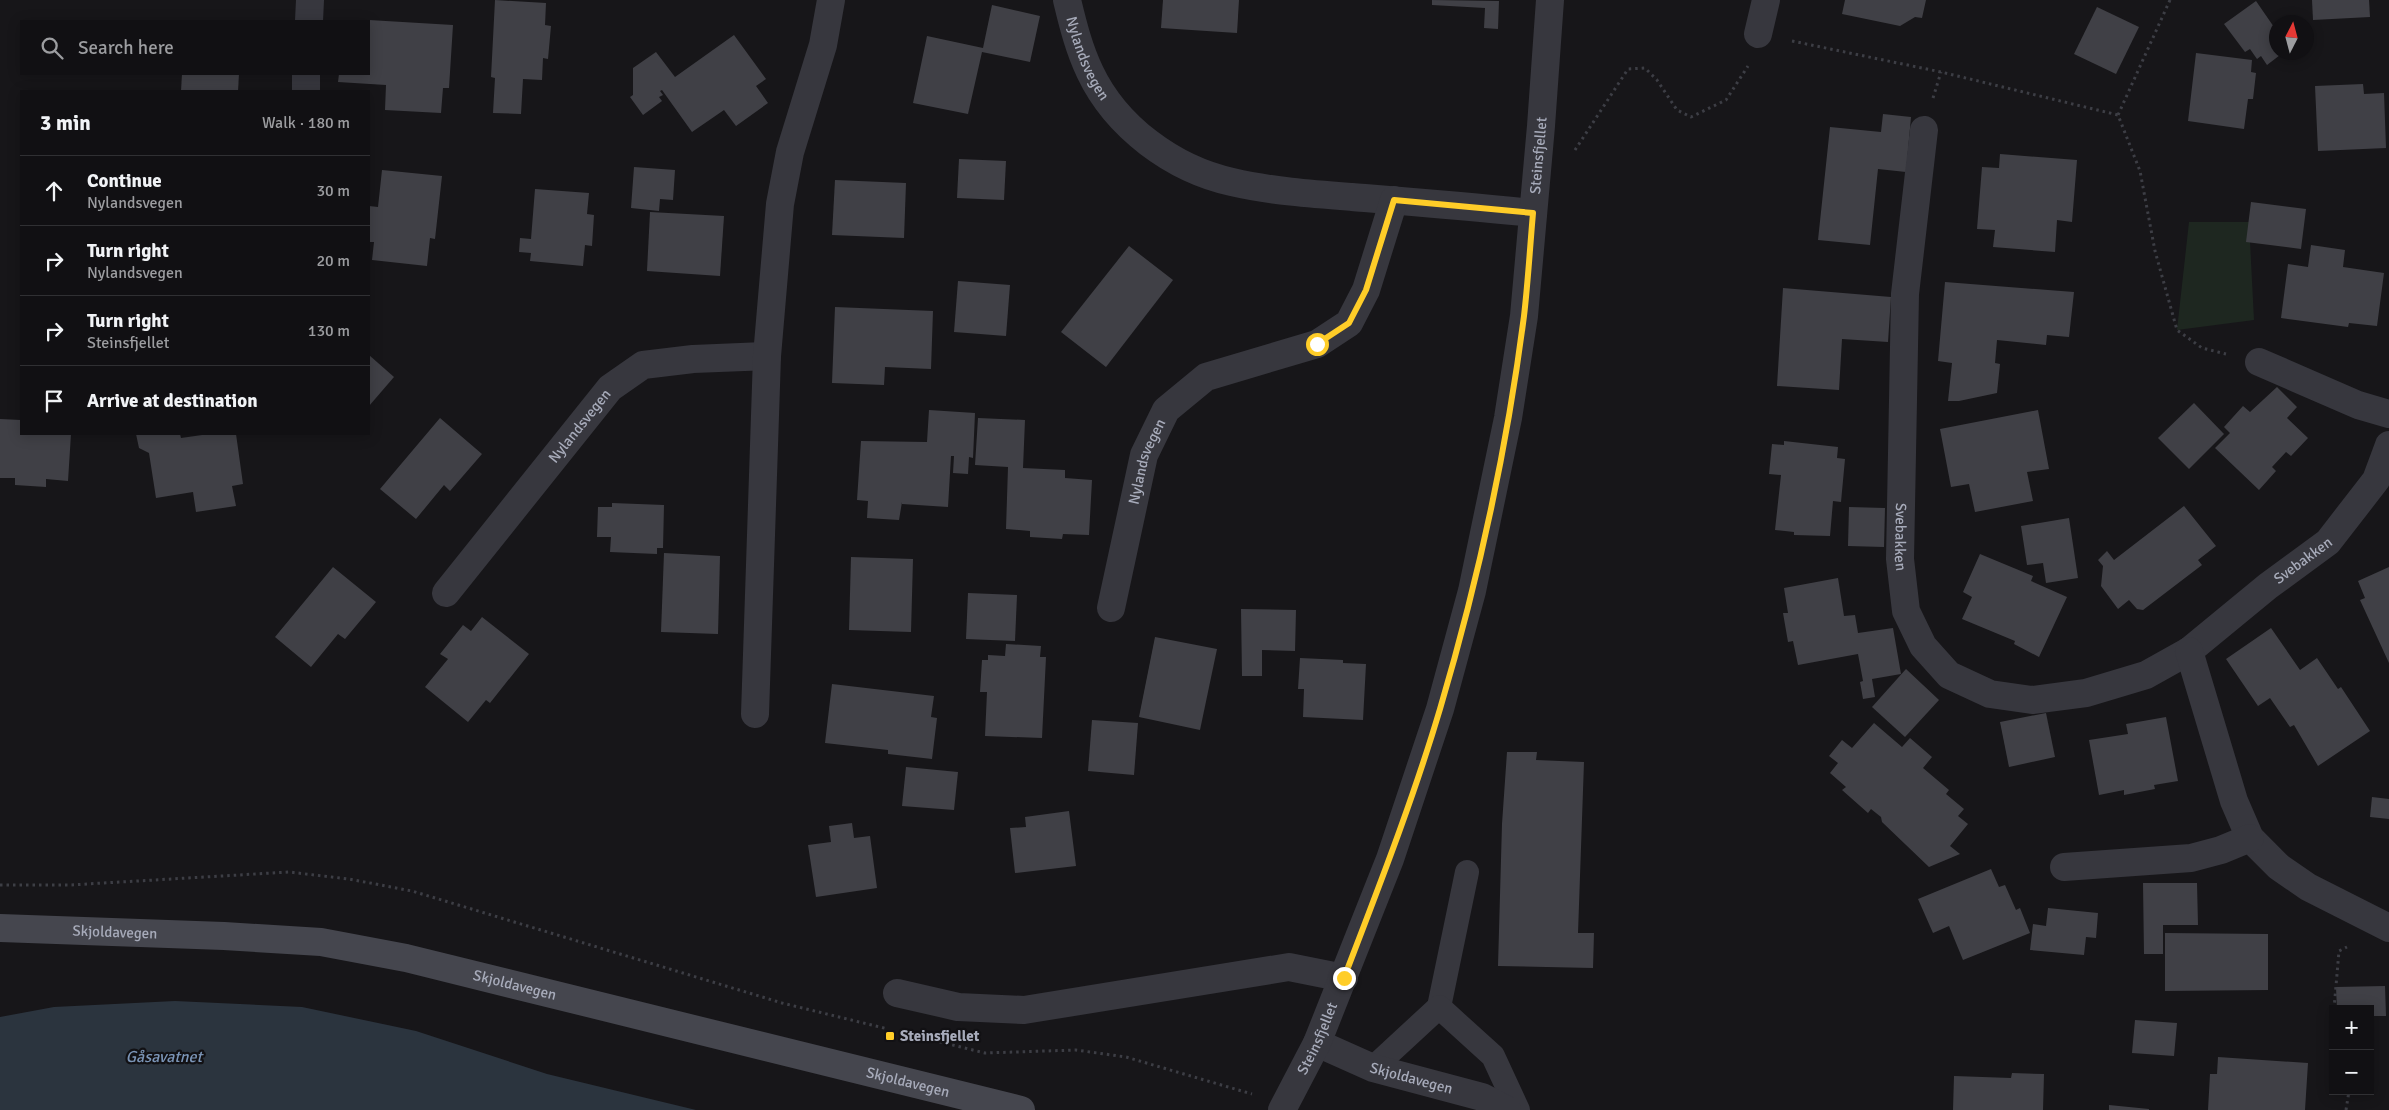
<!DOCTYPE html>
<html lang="en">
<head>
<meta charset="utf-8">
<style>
	body { margin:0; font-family:Signika,sans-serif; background:#1a191c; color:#f1f3f6 }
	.controls { position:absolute; right:15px; bottom:15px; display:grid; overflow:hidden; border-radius:0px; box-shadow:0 2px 12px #0003 }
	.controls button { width:45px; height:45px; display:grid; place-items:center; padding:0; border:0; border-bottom:1px solid #303033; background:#111013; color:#f1f3f6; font:25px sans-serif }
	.compass { position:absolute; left:2269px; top:15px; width:45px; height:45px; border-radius:50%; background:#111013; box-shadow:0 2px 12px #0003; rotate:6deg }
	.stop { position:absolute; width:15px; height:15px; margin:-11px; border:4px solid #ffcd28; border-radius:50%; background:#fff }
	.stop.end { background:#ffcd28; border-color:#fff; box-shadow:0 1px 5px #0008 }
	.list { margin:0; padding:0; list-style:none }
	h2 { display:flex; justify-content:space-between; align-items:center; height:65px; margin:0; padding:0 20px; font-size:21px }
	h2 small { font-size:16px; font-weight:400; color:#9c9da0 }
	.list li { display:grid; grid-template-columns:32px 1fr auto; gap:15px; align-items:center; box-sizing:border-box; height:70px; padding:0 20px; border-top:1px solid #303033 }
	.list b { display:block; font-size:19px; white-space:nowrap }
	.list p { margin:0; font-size:16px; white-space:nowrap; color:#9c9da0 }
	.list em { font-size:16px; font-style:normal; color:#9c9da0 }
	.icon { flex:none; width:28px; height:28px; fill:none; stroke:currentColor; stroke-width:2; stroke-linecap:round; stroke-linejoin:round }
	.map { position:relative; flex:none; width:2389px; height:1110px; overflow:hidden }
	.search { position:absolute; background:#111013; box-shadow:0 2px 12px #0003; left:20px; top:20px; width:350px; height:55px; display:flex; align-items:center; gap:12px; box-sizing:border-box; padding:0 18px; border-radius:0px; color:#9c9da0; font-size:19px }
	.panel { position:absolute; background:#111013; box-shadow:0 2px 12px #0003; left:20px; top:90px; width:350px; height:345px; border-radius:0px }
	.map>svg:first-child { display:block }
	.green { fill:#1e2720 }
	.water { fill:#2b343e }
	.building { fill:#404046 }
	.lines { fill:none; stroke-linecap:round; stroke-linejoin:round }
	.path { stroke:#3d3e45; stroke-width:3; stroke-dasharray:2.5 4; stroke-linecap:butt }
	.service { stroke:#37373e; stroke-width:24 }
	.minor { stroke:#37373e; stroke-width:28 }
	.tertiary { stroke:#37373e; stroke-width:28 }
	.secondary { stroke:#45464e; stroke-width:28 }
	.route { stroke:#ffcd28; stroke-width:6 }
	.poi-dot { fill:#ffcd28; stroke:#121114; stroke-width:2 }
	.labels { text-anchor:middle; stroke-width:4.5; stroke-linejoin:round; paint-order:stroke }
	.street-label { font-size:15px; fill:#a7abba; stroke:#121114 }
	.poi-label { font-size:15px; font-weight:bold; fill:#a7abba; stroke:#121114; text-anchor:start }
	.water-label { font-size:16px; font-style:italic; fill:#7b95b7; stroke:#121114 }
</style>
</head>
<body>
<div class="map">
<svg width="2389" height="1110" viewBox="0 0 2389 1110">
	<rect width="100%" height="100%" fill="#171619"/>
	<path class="green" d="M 2189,222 L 2249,222 L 2254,320 L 2177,330 Z"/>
	<path class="water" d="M 175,1001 L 302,1007 L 416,1031 L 547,1074 L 696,1110 L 0,1110 L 0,1017 L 54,1007 Z"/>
	<g class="building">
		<path d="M 495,0 L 546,3 L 545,25 L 551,26 L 548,59 L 543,58 L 542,80 L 523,79 L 521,114 L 493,113 L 495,78 L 491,77 Z"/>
		<path d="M 1163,0 L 1239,0 L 1237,33 L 1161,28 Z"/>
		<path d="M 1432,0 L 1499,1 L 1498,29 L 1484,28 L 1485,8 L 1432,5 Z"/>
		<path d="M 1845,0 L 1926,0 L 1922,18 L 1915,17 L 1900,26 L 1842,14 Z"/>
		<path d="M 2312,0 L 2369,0 L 2370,17 L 2313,20 Z"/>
		<path d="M 2256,1 L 2276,30 L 2276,52 L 2284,52 L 2267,65 L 2261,56 L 2257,59 L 2250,49 L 2245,52 L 2224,24 Z"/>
		<path d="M 992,5 L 1040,16 L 1030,62 L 982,52 L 968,114 L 913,103 L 927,36 L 983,48 Z"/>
		<path d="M 2097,7 L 2139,27 L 2116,74 L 2074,54 Z"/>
		<path d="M 369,20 L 453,25 L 449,88 L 443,88 L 441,113 L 385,110 L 386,85 L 338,82 L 339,74 L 369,74 Z"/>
		<path d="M 734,35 L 766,79 L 756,86 L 768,103 L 736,126 L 724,110 L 692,132 L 662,90 L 660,91 L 663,95 L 659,97 L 662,101 L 643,115 L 630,97 L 633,95 L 633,68 L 656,52 L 675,77 Z"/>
		<path d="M 2196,53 L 2252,60 L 2251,72 L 2256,73 L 2253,99 L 2248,99 L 2244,129 L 2188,121 Z"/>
		<path d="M 182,74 L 239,74 L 238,91 L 181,91 Z"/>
		<path d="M 2363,84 L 2364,94 L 2384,93 L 2386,148 L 2318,151 L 2315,86 Z"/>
		<path d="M 1883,114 L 1911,117 L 1906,172 L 1878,169 L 1870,245 L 1818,240 L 1830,127 L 1881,132 Z"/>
		<path d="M 2000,154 L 2077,160 L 2072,222 L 2057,220 L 2055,252 L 1993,247 L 1995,230 L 1977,229 L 1982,167 L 1999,168 Z"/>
		<path d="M 959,159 L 1006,161 L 1004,200 L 957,198 Z"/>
		<path d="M 634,167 L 675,170 L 673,200 L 660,199 L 659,211 L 631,208 Z"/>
		<path d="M 382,170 L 442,176 L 435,239 L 430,238 L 427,266 L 372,260 L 374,242 L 369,242 L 369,206 L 378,207 Z"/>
		<path d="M 835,180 L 906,183 L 904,238 L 832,235 Z"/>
		<path d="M 535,189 L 589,193 L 587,214 L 594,215 L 592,246 L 585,245 L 583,266 L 530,261 L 531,253 L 519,252 L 520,238 L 531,239 Z"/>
		<path d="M 2251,202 L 2306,209 L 2301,249 L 2246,242 Z"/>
		<path d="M 650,212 L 724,216 L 720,276 L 647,271 Z"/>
		<path d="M 2311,245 L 2345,250 L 2343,267 L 2384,273 L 2377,326 L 2349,323 L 2348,327 L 2281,318 L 2288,264 L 2308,267 Z"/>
		<path d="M 1129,246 L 1173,280 L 1106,367 L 1061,332 Z"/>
		<path d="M 958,281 L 1010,285 L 1006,336 L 954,332 Z"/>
		<path d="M 1945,282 L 2074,292 L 2069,337 L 2047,335 L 2046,345 L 1997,340 L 1995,363 L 2000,364 L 1997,393 L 1959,401 L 1948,401 L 1952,363 L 1938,361 Z"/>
		<path d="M 1783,288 L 1891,297 L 1888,342 L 1842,339 L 1839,390 L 1777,386 Z"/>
		<path d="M 835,307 L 933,311 L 931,369 L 885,367 L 884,385 L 832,383 Z"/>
		<path d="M 369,355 L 394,377 L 369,406 Z"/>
		<path d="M 2277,387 L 2297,407 L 2287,418 L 2308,438 L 2291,456 L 2286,452 L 2272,467 L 2276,471 L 2259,490 L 2215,448 L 2230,433 L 2224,427 L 2243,406 L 2250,412 Z"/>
		<path d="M 2194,403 L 2224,434 L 2189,469 L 2158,438 Z"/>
		<path d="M 929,410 L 975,413 L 973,458 L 969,457 L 968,474 L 953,473 L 954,456 L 951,456 L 948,507 L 902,504 L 902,502 L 899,520 L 867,518 L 868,501 L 857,500 L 861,441 L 927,442 Z"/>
		<path d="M 2038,410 L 2049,469 L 2027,472 L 2033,501 L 1975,512 L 1969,484 L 1951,487 L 1940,429 Z"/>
		<path d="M 440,418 L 482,454 L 450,491 L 444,485 L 416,519 L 380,489 Z"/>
		<path d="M 978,418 L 1025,420 L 1023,468 L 1065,470 L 1065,478 L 1092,480 L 1089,535 L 1063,534 L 1062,539 L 1030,537 L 1030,531 L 1006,529 L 1008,467 L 975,465 Z"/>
		<path d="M 0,419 L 21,420 L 21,434 L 71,434 L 68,481 L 46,479 L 46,487 L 15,485 L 15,478 L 0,478 Z"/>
		<path d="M 136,434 L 180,434 L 181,438 L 209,434 L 236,434 L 243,484 L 232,486 L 236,506 L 196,512 L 193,492 L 156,498 L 149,453 L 139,448 Z"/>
		<path d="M 1784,441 L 1838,447 L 1837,458 L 1845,459 L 1841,502 L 1833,501 L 1830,536 L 1794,535 L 1794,532 L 1775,530 L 1781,475 L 1769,474 L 1772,444 L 1784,445 Z"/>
		<path d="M 612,503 L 664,505 L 663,548 L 657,548 L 657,554 L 610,552 L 611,537 L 597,537 L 598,507 L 612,507 Z"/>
		<path d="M 2184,506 L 2216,546 L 2198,560 L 2202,565 L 2143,610 L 2137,609 L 2129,600 L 2118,609 L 2101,586 L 2103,566 L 2098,560 L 2107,551 L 2114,560 Z"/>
		<path d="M 1849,507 L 1885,508 L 1884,547 L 1848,546 Z"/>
		<path d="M 2069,518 L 2078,578 L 2046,583 L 2043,563 L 2027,565 L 2021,526 Z"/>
		<path d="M 664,553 L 720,556 L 718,634 L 661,632 Z"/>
		<path d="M 1980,554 L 2033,576 L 2031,581 L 2067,597 L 2039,657 L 2014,644 L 2015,641 L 1962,619 L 1972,597 L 1963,592 Z"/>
		<path d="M 851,557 L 913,559 L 911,632 L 849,630 Z"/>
		<path d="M 333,567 L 376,602 L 345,639 L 338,634 L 311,667 L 275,637 Z"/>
		<path d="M 2389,567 L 2389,663 L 2360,600 L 2365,598 L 2358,581 Z"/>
		<path d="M 1838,578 L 1844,616 L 1855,615 L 1858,633 L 1893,628 L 1901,674 L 1872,679 L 1875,697 L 1863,699 L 1860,682 L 1863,681 L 1858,654 L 1798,665 L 1793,641 L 1788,642 L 1783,613 L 1788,613 L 1784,588 Z"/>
		<path d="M 968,593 L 1017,595 L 1015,641 L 966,639 Z"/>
		<path d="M 1241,609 L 1296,610 L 1295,651 L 1262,650 L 1262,676 L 1242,676 Z"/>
		<path d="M 482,617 L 529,654 L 490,703 L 486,700 L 468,722 L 425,687 L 448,659 L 440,654 L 463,625 L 471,631 Z"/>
		<path d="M 2271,628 L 2300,670 L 2317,658 L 2338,689 L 2341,687 L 2370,731 L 2318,766 L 2294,725 L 2290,727 L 2270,698 L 2258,706 L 2226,659 Z"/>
		<path d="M 1155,637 L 1217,649 L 1200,730 L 1139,717 Z"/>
		<path d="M 1006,644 L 1041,646 L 1040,657 L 1046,657 L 1042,738 L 985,736 L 987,692 L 980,692 L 982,660 L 988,660 L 988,655 L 1005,656 Z"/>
		<path d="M 1300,658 L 1343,660 L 1343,663 L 1366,664 L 1363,720 L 1303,717 L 1304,689 L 1298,689 Z"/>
		<path d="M 1906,669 L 1939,700 L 1905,737 L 1872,707 Z"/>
		<path d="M 832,684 L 934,696 L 931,717 L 937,718 L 932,759 L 888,754 L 888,750 L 825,743 Z"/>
		<path d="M 2046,713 L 2055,757 L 2009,767 L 2000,722 Z"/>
		<path d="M 2166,717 L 2178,781 L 2154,785 L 2155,789 L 2124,795 L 2124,790 L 2099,795 L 2089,740 L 2128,734 L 2126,724 Z"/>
		<path d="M 1092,720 L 1138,723 L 1134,775 L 1088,771 Z"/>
		<path d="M 1874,723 L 1902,747 L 1910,738 L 1932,757 L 1923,768 L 1949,790 L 1946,794 L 1964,809 L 1958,816 L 1968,824 L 1950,846 L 1960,854 L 1929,867 L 1882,822 L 1881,817 L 1871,809 L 1868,813 L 1842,790 L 1846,787 L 1830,773 L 1838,763 L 1829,756 L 1842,740 L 1852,748 Z"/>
		<path d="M 1507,752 L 1537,752 L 1536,760 L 1584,762 L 1578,933 L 1594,933 L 1593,968 L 1498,966 L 1502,824 Z"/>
		<path d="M 906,767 L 958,772 L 954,810 L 902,806 Z"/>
		<path d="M 2372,797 L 2389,799 L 2389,819 L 2370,817 Z"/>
		<path d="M 1069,811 L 1076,866 L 1015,873 L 1010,828 L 1026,827 L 1025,817 Z"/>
		<path d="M 852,823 L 854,838 L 870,836 L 877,888 L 816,897 L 808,845 L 831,842 L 829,826 Z"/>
		<path d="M 1991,869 L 1999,887 L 2005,885 L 2016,910 L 2020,908 L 2030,933 L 1963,960 L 1949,926 L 1933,933 L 1918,899 Z"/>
		<path d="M 2143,883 L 2197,883 L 2198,925 L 2163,925 L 2163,954 L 2144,954 Z"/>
		<path d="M 2048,908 L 2098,913 L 2096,938 L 2086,937 L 2084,955 L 2030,950 L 2033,924 L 2046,926 Z"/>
		<path d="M 2165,933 L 2268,934 L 2268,990 L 2165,991 Z"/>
		<path d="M 2385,986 L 2386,1016 L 2370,1016 L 2370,1009 L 2337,1009 L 2336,987 Z"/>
		<path d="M 2135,1020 L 2177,1023 L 2174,1056 L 2132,1053 Z"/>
		<path d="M 2218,1057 L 2308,1063 L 2305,1110 L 2208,1110 L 2210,1074 L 2217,1074 Z"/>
		<path d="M 2012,1073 L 2044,1074 L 2043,1110 L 1953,1110 L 1954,1076 L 2011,1078 Z"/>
		<path d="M 2109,1105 L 2149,1109 L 2149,1110 L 2109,1110 Z"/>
	</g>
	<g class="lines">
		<g class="path">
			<path d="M 2170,0 L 2118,115 L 2140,171 L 2155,251 L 2177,330 L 2202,348 L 2226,354"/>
			<path d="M 1792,41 L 1941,72 L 2118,115"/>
			<path d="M 1933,98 L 1941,72"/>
			<path d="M 1575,150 L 1628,69 L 1645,68 L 1657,80 L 1677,110 L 1691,117 L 1726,100 L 1748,66"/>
			<path d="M 0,885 L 70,885 L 289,872 L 349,879 L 412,891 L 782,1003 L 888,1029"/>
			<path d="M 2334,1009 L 2339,951 L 2347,947"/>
			<path d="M 908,1034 L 985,1053 L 1076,1050 L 1126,1057 L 1252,1094"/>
			<path d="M 2346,1110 L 2349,1091"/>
		</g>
		<g class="service">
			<path d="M 1439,1007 L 1467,872"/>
			<path d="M 1373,1068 L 1439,1007 L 1493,1056 L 1518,1110"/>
		</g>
		<g class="minor">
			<path id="s1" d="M 1067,0 C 1073,25 1079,49 1090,72 C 1116,127 1173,169 1232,182 C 1271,191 1312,194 1352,197 C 1412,202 1473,207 1533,213"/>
			<path d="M 309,21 L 310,0"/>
			<path d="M 1758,34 L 1766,0"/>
			<path d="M 306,91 L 306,74"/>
			<path id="s2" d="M 1924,130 L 1905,294 L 1900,559 L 1906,611 L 1923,646 L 1949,675 L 1990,694 L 2032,700 L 2086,693 L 2146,675 L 2189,651 L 2268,586 L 2328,542 L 2376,480 L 2389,445"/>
			<path d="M 2259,362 L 2358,405 L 2389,414"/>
			<path id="s3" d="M 446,593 L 610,388 L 643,365 L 693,359 L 767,356"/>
			<path id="s4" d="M 1111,608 L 1144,455 L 1166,410 L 1206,377 L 1317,344 L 1349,323 L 1366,290 L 1394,200"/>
			<path d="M 2189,651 L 2234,801 L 2250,838 L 2279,867 L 2308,887 L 2389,928"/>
			<path d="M 755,714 L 767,356 L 780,204 L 790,152 L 823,45 L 831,0"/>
			<path d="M 2064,867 L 2191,858 L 2221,850 L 2250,838"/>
			<path d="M 897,993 L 958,1007 L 1024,1010 L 1289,967 L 1344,978"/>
			<path id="s5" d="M 1317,1043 L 1373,1068 L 1482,1097 L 1507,1110"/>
		</g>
		<path class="tertiary" id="s6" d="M 1282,1110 L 1317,1043 L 1390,859 L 1440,709 L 1472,591 L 1508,418 L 1524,316 L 1541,126 L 1550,0"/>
		<path class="secondary" id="s7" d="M 0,928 L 224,936 L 321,942 L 406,958 L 1021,1110"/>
	</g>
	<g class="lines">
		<path class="route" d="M 1317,344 L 1349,323 L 1366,290 L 1394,200 L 1533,213 C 1530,247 1528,282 1524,316 C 1507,448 1478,581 1440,709 C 1413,800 1378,889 1344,978"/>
	</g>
	<rect class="poi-dot" x="885" y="1031" width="10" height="10" rx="2.5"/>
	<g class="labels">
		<g class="street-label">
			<text dy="5" stroke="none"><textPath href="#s1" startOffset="62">Nylandsvegen</textPath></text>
			<text dy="5" stroke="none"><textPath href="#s6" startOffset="995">Steinsfjellet</textPath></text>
			<text dy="5" stroke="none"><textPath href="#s3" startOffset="214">Nylandsvegen</textPath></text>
			<text dy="5" stroke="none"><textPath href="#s4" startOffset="151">Nylandsvegen</textPath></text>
			<text dy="5" stroke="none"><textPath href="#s2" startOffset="408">Svebakken</textPath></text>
			<text dy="5" stroke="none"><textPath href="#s2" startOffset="960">Svebakken</textPath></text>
			<text dy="5" stroke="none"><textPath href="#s7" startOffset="115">Skjoldavegen</textPath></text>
			<text dy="5" stroke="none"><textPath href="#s7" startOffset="520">Skjoldavegen</textPath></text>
			<text dy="5" stroke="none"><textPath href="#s6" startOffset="80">Steinsfjellet</textPath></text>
			<text dy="5" stroke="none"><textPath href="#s5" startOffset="101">Skjoldavegen</textPath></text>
			<text dy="5" stroke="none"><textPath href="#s7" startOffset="925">Skjoldavegen</textPath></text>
		</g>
		<g class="poi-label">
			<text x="900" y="1041">Steinsfjellet</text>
		</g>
		<g class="water-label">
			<text x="164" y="1062">Gåsavatnet</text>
		</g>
	</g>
</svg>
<div class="controls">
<button>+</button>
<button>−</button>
</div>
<svg class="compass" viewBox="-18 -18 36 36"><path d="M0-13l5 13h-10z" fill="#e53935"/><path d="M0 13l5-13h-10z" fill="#9c9da0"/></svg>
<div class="stop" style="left:1317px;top:344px"></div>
<div class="stop end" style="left:1344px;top:978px"></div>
<div class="search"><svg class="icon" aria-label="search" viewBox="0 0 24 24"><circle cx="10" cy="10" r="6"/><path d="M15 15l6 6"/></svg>Search here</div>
<section class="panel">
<h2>3 min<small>Walk · 180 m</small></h2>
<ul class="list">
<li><svg class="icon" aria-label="ahead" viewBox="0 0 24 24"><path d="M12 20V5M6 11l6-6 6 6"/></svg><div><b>Continue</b><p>Nylandsvegen</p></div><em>30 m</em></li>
<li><svg class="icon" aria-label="right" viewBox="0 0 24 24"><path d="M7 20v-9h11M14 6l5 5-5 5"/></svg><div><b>Turn right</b><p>Nylandsvegen</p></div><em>20 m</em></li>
<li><svg class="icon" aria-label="right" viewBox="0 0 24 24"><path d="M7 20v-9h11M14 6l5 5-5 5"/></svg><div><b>Turn right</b><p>Steinsfjellet</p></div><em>130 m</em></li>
<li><svg class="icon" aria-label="arrive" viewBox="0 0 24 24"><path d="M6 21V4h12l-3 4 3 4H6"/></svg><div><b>Arrive at destination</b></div></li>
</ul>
</section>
</div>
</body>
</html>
